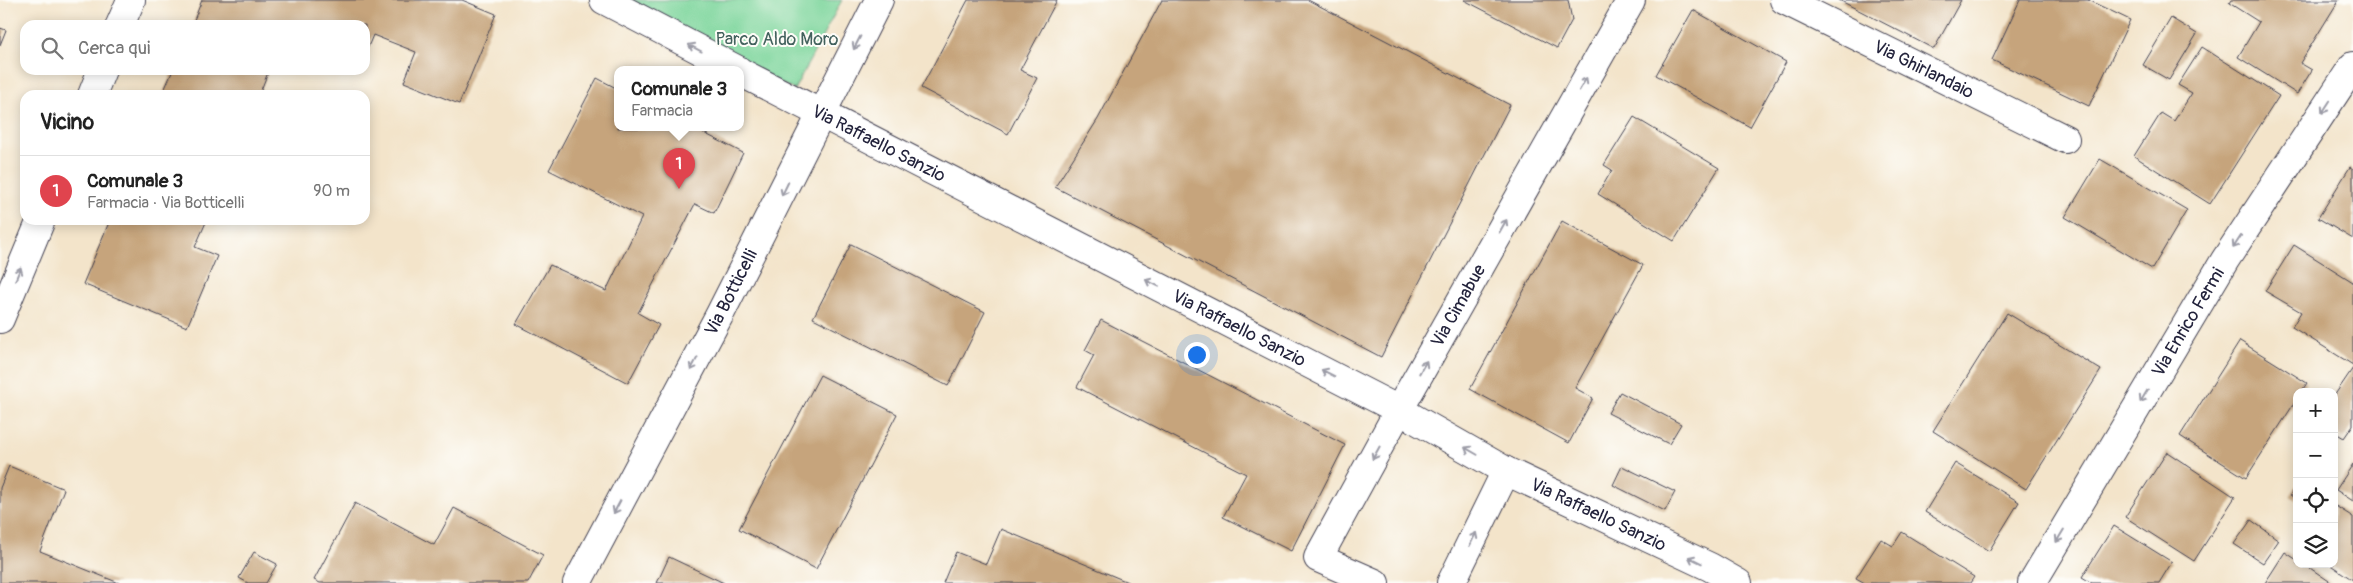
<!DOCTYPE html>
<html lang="it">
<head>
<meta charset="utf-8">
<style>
	body { margin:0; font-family:Pangolin,sans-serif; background:#f6f6f6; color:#222 }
	.controls { position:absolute; right:15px; bottom:15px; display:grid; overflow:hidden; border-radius:10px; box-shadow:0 2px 12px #0003 }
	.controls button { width:45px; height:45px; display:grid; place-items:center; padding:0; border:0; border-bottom:1px solid #e0e0e0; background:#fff; color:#222; font:25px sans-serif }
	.you { position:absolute; left:1196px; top:354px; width:18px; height:18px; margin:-12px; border:4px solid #fff; border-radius:50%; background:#1a73e8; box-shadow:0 0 0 8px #1a73e833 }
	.badge { display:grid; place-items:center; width:32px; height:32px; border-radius:50%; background:#c8321e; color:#fff; font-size:16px; font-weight:700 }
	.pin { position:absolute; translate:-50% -41px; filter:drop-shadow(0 1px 2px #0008) }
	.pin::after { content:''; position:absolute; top:26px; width:18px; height:15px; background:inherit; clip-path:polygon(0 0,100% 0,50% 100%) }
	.popup { position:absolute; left:614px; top:66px; width:130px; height:65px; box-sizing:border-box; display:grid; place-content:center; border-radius:10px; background:#fff; filter:drop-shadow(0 1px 4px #0005); font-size:16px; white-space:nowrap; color:#767676 }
	.popup b { font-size:19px; color:#222 }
	.popup::after { content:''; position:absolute; left:50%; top:100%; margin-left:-10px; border:10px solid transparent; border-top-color:#fff }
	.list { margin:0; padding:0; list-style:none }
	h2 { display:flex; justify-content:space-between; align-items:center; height:65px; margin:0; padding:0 20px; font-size:21px }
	h2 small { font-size:16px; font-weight:400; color:#767676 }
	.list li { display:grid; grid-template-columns:32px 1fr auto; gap:15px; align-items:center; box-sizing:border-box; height:70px; padding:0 20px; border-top:1px solid #e0e0e0 }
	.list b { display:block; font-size:19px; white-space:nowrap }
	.list p { margin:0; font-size:16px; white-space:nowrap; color:#767676 }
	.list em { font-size:16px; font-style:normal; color:#767676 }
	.icon { flex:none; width:28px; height:28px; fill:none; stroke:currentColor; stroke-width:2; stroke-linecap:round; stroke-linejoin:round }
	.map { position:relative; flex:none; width:2353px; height:583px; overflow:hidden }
	.search { position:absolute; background:#fff; box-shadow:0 2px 12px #0003; left:20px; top:20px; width:350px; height:55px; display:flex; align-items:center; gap:12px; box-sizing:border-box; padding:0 18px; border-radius:15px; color:#767676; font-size:19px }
	.panel { position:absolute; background:#fff; box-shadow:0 2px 12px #0003; left:20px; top:90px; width:350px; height:135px; border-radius:15px }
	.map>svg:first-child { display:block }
	.green { fill:#7cd59b; stroke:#4f7c6b }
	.building { fill:#c6a47b }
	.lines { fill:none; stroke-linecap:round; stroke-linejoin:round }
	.minor-casing { stroke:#413f50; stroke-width:30 }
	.minor { stroke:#fff; stroke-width:28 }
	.oneway { stroke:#9c9ca7 }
	.labels { text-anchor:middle; stroke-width:4; stroke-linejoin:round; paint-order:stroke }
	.park-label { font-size:18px; fill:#42615d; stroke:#fdfcf7 }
	.street-label { font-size:18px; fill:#22223b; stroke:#fdfcf7 }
</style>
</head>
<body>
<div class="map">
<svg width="2353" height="583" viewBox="0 0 2353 583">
	<rect width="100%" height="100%" fill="#fdfcf7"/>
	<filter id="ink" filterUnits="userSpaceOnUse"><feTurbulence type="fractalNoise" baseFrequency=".02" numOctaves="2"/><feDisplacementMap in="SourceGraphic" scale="10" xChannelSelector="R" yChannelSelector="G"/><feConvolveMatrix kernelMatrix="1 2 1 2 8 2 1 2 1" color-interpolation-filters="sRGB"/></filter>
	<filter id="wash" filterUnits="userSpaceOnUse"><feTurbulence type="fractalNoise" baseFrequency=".0096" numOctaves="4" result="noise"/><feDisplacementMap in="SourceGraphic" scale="20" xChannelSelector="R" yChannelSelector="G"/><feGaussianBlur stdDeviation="1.12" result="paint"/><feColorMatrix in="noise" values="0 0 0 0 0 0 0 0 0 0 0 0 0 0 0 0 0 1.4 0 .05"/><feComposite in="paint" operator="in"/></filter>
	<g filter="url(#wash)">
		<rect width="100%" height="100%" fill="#f3e4ca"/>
		<path class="green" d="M 621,0 L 842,0 L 794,90 Z"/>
		<g id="blocks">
			<g class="building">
				<path d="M 202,0 L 462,0 L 496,14 L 459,104 L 404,82 L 416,52 L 373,35 L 365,54 L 365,25 L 192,25 Z"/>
				<path d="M 968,0 L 1057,0 L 1020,70 L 1037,78 L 1008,134 L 921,88 Z"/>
				<path d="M 1162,0 L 1308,0 L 1510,105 L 1381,357 L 1055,187 L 1098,119 Z"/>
				<path d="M 1464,0 L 1568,0 L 1572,20 L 1557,48 Z"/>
				<path d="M 1839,0 L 1961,0 L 1934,49 Z"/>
				<path d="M 2020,0 L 2088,0 L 2130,20 L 2089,106 L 1992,60 Z"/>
				<path d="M 2231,0 L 2339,0 L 2300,63 L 2312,70 L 2297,94 L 2238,57 L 2259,22 L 2229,3 Z"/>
				<path d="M 1693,10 L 1786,62 L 1750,127 L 1656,75 Z"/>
				<path d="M 2171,18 L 2197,34 L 2169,80 L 2143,65 Z"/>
				<path d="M 0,28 L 6,30 L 0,45 Z"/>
				<path d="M 2202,47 L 2279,96 L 2210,204 L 2134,156 L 2161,113 L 2174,121 L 2192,93 L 2178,85 Z"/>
				<path d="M 173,70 L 269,70 L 259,95 L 162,95 Z"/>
				<path d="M 597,78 L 618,89 L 618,128 L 694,128 L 743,153 L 714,213 L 695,204 L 638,313 L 659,325 L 628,383 L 516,324 L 550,265 L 606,291 L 642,217 L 549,170 Z"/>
				<path d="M 1634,117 L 1719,168 L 1674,241 L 1598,194 L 1612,170 L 1604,165 Z"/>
				<path d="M 2100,159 L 2187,210 L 2152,269 L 2065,217 Z"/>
				<path d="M 2350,167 L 2353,169 L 2353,239 L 2318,218 Z"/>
				<path d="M 110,220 L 207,220 L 195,247 L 217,256 L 187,327 L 83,284 Z"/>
				<path d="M 1562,221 L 1643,265 L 1575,388 L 1593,398 L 1569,443 L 1470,389 Z"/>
				<path d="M 851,244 L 985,312 L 948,386 L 813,318 Z"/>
				<path d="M 2294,245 L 2353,282 L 2353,365 L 2292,327 L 2301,312 L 2265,291 Z"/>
				<path d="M 2007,313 L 2101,370 L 2026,489 L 1933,431 Z"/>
				<path d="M 1101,320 L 1345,445 L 1291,551 L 1223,517 L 1246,474 L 1077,387 L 1094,355 L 1085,350 Z"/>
				<path d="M 2240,341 L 2307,383 L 2301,392 L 2297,392 L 2297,399 L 2246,478 L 2180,436 Z"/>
				<path d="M 2353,368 L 2353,425 L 2344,438 L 2334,432 L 2334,396 Z"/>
				<path d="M 820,375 L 897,414 L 816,569 L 739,529 Z"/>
				<path d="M 1620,392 L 1681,424 L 1669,444 L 1608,413 Z"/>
				<path d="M 2167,452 L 2235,497 L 2194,561 L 2125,517 Z"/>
				<path d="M 1955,463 L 2019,502 L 1989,551 L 1925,512 Z"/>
				<path d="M 2353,464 L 2353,501 L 2336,490 Z"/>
				<path d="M 9,466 L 64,489 L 40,551 L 119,583 L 0,583 L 0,488 Z"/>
				<path d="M 1622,466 L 1675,492 L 1665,511 L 1613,485 Z"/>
				<path d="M 2297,484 L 2297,499 L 2290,495 Z"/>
				<path d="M 355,503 L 434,545 L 454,508 L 543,555 L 528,583 L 320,583 L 314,580 Z"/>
				<path d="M 2334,505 L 2353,517 L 2353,580 L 2329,564 L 2334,564 Z"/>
				<path d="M 2251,520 L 2279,540 L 2263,563 L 2234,544 Z"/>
				<path d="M 2114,526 L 2172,562 L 2159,583 L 2092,583 L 2082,577 Z"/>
				<path d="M 1001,529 L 1130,583 L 943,583 L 956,552 L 986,564 Z"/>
				<path d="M 1902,532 L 1974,577 L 1970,583 L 1865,583 L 1856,578 L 1881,539 L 1893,546 Z"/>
				<path d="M 254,552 L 277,564 L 266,583 L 248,583 L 239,578 Z"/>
				<path d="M 2285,552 L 2297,560 L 2297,564 L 2304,564 L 2332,583 L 2265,583 Z"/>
				<path d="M 669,557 L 724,583 L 657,583 Z"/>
			</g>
		</g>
	</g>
	<g filter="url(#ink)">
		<use href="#blocks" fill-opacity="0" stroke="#413f50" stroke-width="1"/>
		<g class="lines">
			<g class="minor-casing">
				<g id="minor">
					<path d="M 604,0 L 738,70"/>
					<path id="s1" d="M 1784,0 L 2065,139"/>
					<path d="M 120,25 L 131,0"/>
					<path id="s2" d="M 740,72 L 1399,410 L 1506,471 L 1710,567 L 1738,583"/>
					<path d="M 92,95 L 102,70"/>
					<path d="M 0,319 L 41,220"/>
					<path id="s3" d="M 577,583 L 720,314 L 879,0"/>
					<path id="s4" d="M 1375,583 L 1318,558 L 1399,410 L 1631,0"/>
					<path d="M 1451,583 L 1506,471"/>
					<path id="s5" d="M 2032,583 L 2225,260 L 2353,66"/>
				</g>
			</g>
			<use href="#minor" class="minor"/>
		</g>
		<defs><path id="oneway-shaft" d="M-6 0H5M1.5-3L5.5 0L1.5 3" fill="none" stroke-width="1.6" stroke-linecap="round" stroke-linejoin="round" transform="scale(1.25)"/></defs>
		<g class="oneway">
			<use href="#oneway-shaft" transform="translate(857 43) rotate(117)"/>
			<use href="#oneway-shaft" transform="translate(695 48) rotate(-152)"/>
			<use href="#oneway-shaft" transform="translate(1583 84) rotate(-60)"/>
			<use href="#oneway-shaft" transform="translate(2326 107) rotate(123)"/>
			<use href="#oneway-shaft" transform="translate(785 189) rotate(116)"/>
			<use href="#oneway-shaft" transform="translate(1503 226) rotate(-60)"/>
			<use href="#oneway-shaft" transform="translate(2237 242) rotate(123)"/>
			<use href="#oneway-shaft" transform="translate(18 274) rotate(-68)"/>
			<use href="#oneway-shaft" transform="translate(1152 283) rotate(-153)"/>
			<use href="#oneway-shaft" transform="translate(694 364) rotate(118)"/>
			<use href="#oneway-shaft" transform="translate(1423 367) rotate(-60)"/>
			<use href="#oneway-shaft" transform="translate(1328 373) rotate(-153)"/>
			<use href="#oneway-shaft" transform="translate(2144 396) rotate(121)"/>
			<use href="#oneway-shaft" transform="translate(1471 451) rotate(-150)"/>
			<use href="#oneway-shaft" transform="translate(1376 453) rotate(119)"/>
			<use href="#oneway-shaft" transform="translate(617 507) rotate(118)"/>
			<use href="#oneway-shaft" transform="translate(2060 536) rotate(121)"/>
			<use href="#oneway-shaft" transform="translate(1473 539) rotate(-64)"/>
			<use href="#oneway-shaft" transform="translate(1695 560) rotate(-154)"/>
		</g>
	</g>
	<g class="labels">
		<g class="park-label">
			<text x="777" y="45">Parco Aldo Moro</text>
		</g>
		<g class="street-label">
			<text dy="6" stroke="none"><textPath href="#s1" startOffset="156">Via Ghirlandaio</textPath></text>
			<text dy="6" stroke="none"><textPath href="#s2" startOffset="156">Via Raffaello Sanzio</textPath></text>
			<text dy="6" stroke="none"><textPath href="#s3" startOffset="329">Via Botticelli</textPath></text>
			<text dy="6" stroke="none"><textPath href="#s4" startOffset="351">Via Cimabue</textPath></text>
			<text dy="6" stroke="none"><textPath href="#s5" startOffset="304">Via Enrico Fermi</textPath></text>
			<text dy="6" stroke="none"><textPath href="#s2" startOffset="561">Via Raffaello Sanzio</textPath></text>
			<text dy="6" stroke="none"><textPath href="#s2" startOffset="966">Via Raffaello Sanzio</textPath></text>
		</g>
	</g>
</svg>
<div class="controls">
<button>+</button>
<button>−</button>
<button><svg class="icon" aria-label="locate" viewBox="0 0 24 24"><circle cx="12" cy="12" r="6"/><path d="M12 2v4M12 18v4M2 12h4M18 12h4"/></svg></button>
<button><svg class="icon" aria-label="layers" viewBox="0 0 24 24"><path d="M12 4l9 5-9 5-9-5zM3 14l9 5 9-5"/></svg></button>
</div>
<div class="you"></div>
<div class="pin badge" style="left:679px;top:189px;background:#e0444e">1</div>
<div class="popup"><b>Comunale 3</b>Farmacia</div>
<div class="search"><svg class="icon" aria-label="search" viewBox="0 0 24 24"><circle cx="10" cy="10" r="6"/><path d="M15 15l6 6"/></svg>Cerca qui</div>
<section class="panel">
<h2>Vicino<small></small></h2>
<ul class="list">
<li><span class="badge" style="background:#e0444e">1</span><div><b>Comunale 3</b><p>Farmacia · Via Botticelli</p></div><em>90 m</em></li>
</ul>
</section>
</div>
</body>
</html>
